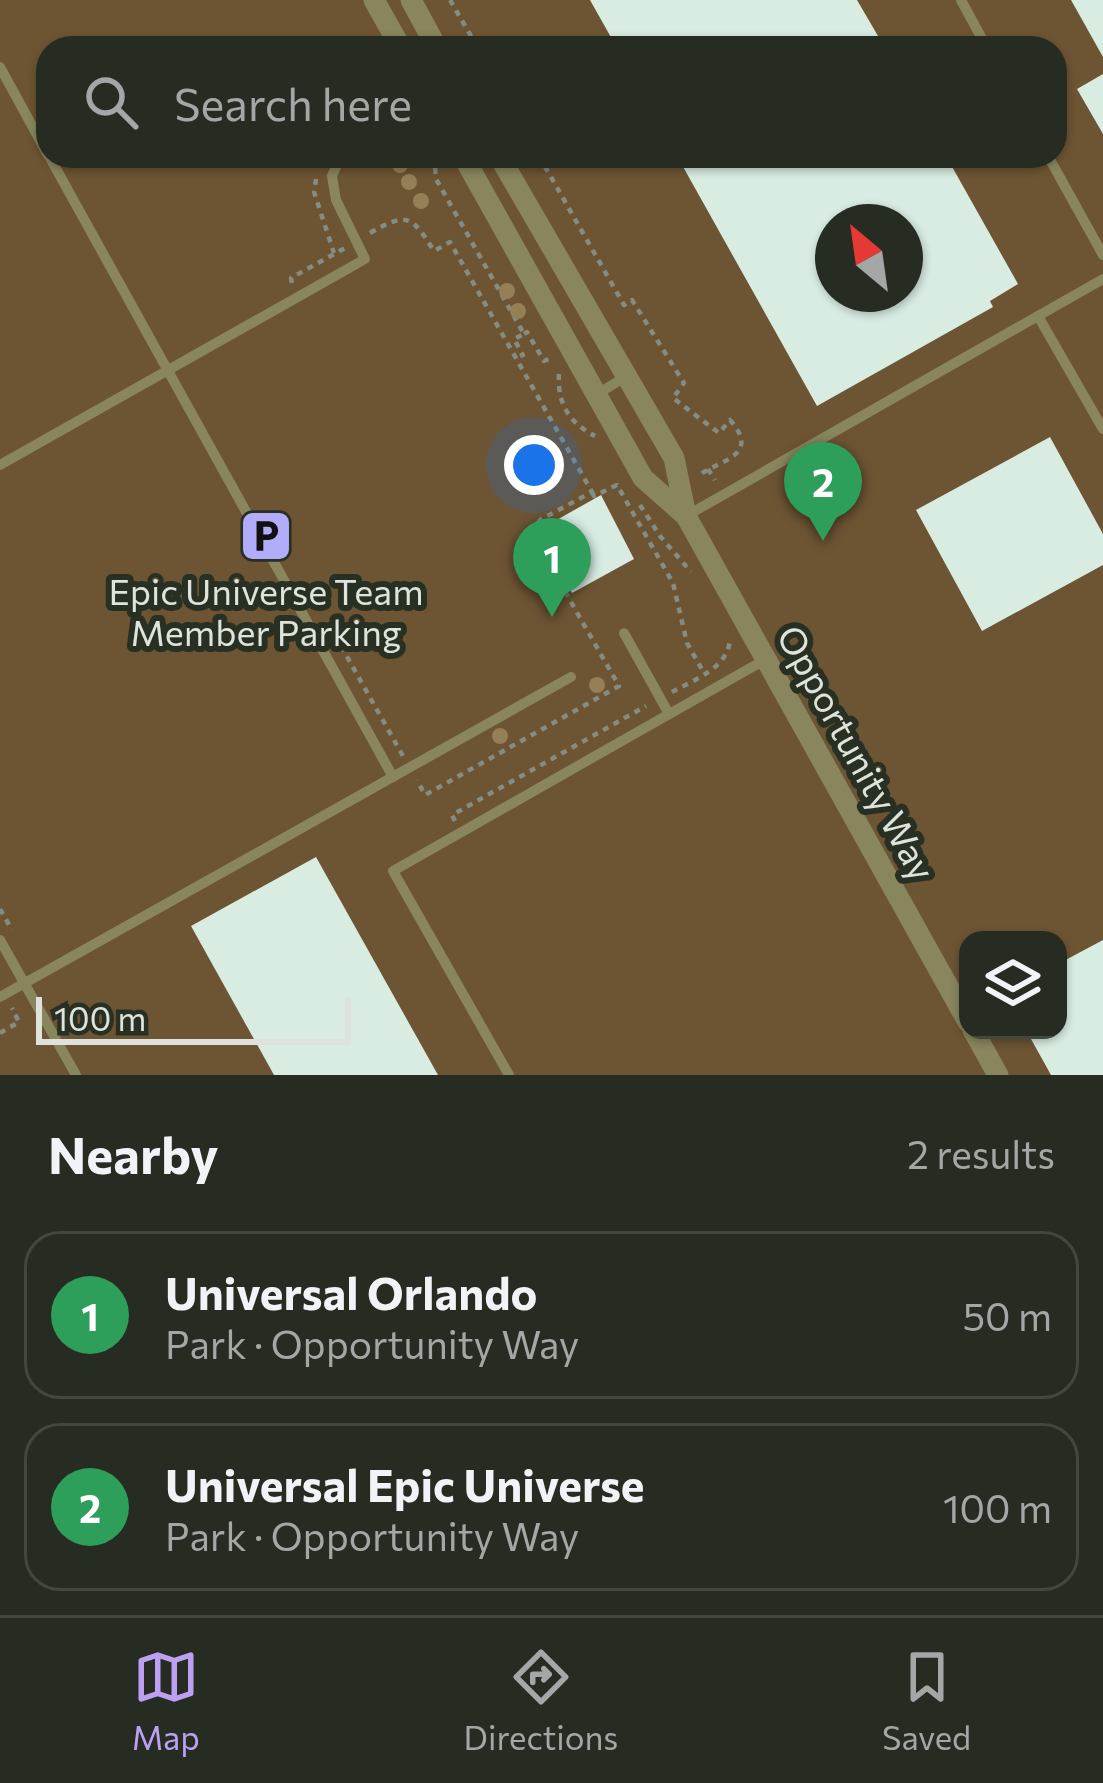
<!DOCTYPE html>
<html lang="en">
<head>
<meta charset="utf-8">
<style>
	body { margin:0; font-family:Commissioner,sans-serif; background:#32382f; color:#f1f3f6 }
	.controls { position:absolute; right:36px; bottom:36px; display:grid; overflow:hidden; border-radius:24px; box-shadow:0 3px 9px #0004 }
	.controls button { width:108px; height:108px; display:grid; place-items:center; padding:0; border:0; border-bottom:3px solid #424840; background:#262c22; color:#f1f3f6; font:60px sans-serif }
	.compass { position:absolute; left:815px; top:204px; width:108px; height:108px; border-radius:50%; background:#262c22; box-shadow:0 3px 9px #0004; rotate:331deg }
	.scale { position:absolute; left:36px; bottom:30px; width:315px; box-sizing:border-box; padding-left:12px; border:6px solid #dee3db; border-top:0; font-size:33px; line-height:42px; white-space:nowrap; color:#dee3db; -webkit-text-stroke:9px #283023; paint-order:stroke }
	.you { position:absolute; left:534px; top:465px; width:42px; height:42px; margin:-30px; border:9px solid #fff; border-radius:50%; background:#1a73e8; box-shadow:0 0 0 18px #1a73e833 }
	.badge { display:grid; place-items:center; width:78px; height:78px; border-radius:50%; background:#bca0f2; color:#fff; font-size:39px; font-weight:700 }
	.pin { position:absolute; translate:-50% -99px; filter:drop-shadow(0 3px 6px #0008) }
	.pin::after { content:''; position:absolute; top:63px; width:42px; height:36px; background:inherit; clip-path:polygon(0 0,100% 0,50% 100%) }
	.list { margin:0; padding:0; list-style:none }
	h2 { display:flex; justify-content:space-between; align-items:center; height:156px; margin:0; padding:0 48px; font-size:51px }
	h2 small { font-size:39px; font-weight:400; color:#a4a7a5 }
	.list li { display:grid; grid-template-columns:78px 1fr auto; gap:36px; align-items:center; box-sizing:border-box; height:168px; margin:0 24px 24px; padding:0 24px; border:3px solid #424840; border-radius:36px }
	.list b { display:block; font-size:45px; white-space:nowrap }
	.list p { margin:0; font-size:39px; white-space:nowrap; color:#a4a7a5 }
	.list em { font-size:39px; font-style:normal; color:#a4a7a5 }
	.icon { flex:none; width:66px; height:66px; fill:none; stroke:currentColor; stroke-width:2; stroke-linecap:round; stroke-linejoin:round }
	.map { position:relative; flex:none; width:1103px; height:1075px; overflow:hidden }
	.search { position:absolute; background:#262c22; box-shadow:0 3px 9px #0004; left:36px; right:36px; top:36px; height:132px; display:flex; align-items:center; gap:30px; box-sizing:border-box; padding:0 42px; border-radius:36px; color:#a4a7a5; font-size:45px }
	.sheet { height:540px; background:#262c22 }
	nav { display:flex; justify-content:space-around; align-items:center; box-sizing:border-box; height:168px; border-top:3px solid #424840; background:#262c22; font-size:33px; color:#a4a7a5 }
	nav a { display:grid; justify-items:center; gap:6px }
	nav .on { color:#bca0f2 }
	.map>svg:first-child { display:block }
	.green { fill:#6d5433; fill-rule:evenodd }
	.building { fill:#d8ece2; fill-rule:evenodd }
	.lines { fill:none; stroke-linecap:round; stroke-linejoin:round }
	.path { stroke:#858c81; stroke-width:4.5; stroke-dasharray:6 6; stroke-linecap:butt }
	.service { stroke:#89865e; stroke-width:10 }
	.minor { stroke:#89865e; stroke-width:21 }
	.tree { fill:#957f57 }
	.labels { text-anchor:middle; stroke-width:12; stroke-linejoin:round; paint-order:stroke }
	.poi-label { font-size:36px; fill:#dee3db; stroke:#283023 }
	.street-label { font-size:36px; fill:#dee3db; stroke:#283023 }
</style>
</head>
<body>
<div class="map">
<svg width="1103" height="1075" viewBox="0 0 1103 1075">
	<rect width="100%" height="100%" fill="#323a2d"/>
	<path class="green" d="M 0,0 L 1103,0 L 1103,1075 L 0,1075 ZM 48,48 L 1055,48 L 1055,156 L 48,156 ZM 833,222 L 905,222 L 905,294 L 833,294 ZM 968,940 L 1058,940 L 1058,1030 L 968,1030 Z"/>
	<g class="building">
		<path d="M 590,0 L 857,0 L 885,48 L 617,48 Z"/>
		<path d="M 1071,0 L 1103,0 L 1103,57 Z"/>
		<path d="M 1103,74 L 1103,134 L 1077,89 Z"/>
		<path d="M 677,156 L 946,156 L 1018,284 L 990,301 L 993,307 L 817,406 ZM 833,222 L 905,222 L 905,294 L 833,294 Z"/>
		<path d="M 1050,437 L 1103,534 L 1103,565 L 982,631 L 916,510 Z"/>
		<path d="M 601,495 L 634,559 L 572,593 L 537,531 Z"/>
		<path d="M 316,857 L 438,1075 L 274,1075 L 191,926 Z"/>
		<path d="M 1103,940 L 1103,1075 L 1051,1075 L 1026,1030 L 1058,1030 L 1058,964 Z"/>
	</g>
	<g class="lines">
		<g class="path">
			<path d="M 450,0 L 478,48"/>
			<path d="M 434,156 L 436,179 L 524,334 L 514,339 L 523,355 L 516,358"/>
			<path d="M 539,156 L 624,305 L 632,300 L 684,383 L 673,398 L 719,433 L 730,420 C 761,455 721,460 699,475"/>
			<path d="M 316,179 L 314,192 L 334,253"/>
			<path d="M 370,233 C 408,211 412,216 434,251 L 450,242 L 592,492 L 540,520 L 534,528 L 535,539 L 619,686 L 425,795 L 417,780"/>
			<path d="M 292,283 L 291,278 L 345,248"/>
			<path d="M 524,334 L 527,332 L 544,361 L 553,357"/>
			<path d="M 559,374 C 557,403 569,423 595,436"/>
			<path d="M 708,469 L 715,480"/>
			<path d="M 592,492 L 594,496 L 617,485 L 673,583 L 687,643 L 704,673"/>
			<path d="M 640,505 L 660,536 L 691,572"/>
			<path d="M 341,646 L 403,756"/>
			<path d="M 672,692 C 695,679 729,668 730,638"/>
			<path d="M 455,821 L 452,815 L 646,706"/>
			<path d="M 0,909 L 12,930"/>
			<path d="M 0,1033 L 19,1022 L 12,1008"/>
		</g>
		<g class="service">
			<path d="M 961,0 L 987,48"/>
			<path d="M 0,67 L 48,155"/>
			<path d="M 49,156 L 393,777"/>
			<path d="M 1048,156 L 1103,255"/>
			<path d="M 1038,316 L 1103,429"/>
			<path d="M 597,394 L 627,376"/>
			<path d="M 0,465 L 365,259 L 336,200 L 332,176 L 341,156"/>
			<path d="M 686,516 L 1103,279"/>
			<path d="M 624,633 L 669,714"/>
			<path d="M 0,940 L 76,1075"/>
			<path d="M 0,997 L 571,677"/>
			<path d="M 509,1075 L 393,871 L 766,659"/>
		</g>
		<g class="minor">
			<path d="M 374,0 L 401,48"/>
			<path d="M 411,0 L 437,48"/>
			<path d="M 463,156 L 643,478 L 686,516"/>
			<path d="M 499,156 L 674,458 L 686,516 L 968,1022"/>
			<path d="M 973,1030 L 998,1075"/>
		</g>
	</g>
	<g class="tree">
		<circle cx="400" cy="165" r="8"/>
		<circle cx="409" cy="182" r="8"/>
		<circle cx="421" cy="201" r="8"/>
		<circle cx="507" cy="291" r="8"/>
		<circle cx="518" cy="311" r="8"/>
		<circle cx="597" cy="685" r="8"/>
		<circle cx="500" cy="736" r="8"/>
	</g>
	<defs>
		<g id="parking-square" transform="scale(2.7)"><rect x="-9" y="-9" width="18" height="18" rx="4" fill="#b1adfa" stroke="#283023"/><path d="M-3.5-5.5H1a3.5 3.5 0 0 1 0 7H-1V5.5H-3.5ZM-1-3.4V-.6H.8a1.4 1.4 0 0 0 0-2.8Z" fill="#111"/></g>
	</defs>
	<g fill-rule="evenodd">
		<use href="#parking-square" x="266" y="536"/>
	</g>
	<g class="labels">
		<g class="poi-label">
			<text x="266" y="605">Epic Universe Team<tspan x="266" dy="41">Member Parking</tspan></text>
		</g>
		<g class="street-label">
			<text transform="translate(856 753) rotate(61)" y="13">Opportunity Way</text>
		</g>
	</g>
</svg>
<div class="controls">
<button><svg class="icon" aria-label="layers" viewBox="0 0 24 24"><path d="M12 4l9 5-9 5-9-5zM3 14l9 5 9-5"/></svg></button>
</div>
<svg class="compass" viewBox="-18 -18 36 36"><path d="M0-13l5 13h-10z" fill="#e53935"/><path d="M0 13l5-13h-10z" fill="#a4a7a5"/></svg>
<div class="scale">100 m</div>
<div class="you"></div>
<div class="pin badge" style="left:552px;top:617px;background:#2e9e5b">1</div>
<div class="pin badge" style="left:823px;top:541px;background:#2e9e5b">2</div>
<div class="search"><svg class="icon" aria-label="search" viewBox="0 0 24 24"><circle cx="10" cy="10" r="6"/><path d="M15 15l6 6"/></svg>Search here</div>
</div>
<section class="sheet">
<h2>Nearby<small>2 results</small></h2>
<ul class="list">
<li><span class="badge" style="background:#2e9e5b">1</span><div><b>Universal Orlando</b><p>Park · Opportunity Way</p></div><em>50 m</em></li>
<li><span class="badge" style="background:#2e9e5b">2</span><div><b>Universal Epic Universe</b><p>Park · Opportunity Way</p></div><em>100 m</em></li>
</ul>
</section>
<nav>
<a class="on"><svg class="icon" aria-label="map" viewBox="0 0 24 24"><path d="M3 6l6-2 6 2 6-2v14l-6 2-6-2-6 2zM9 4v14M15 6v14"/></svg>Map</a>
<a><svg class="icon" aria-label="directions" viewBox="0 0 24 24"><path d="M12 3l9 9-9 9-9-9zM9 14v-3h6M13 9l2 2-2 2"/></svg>Directions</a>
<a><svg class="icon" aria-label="saved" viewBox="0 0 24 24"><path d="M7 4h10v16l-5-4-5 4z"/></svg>Saved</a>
</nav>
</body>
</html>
